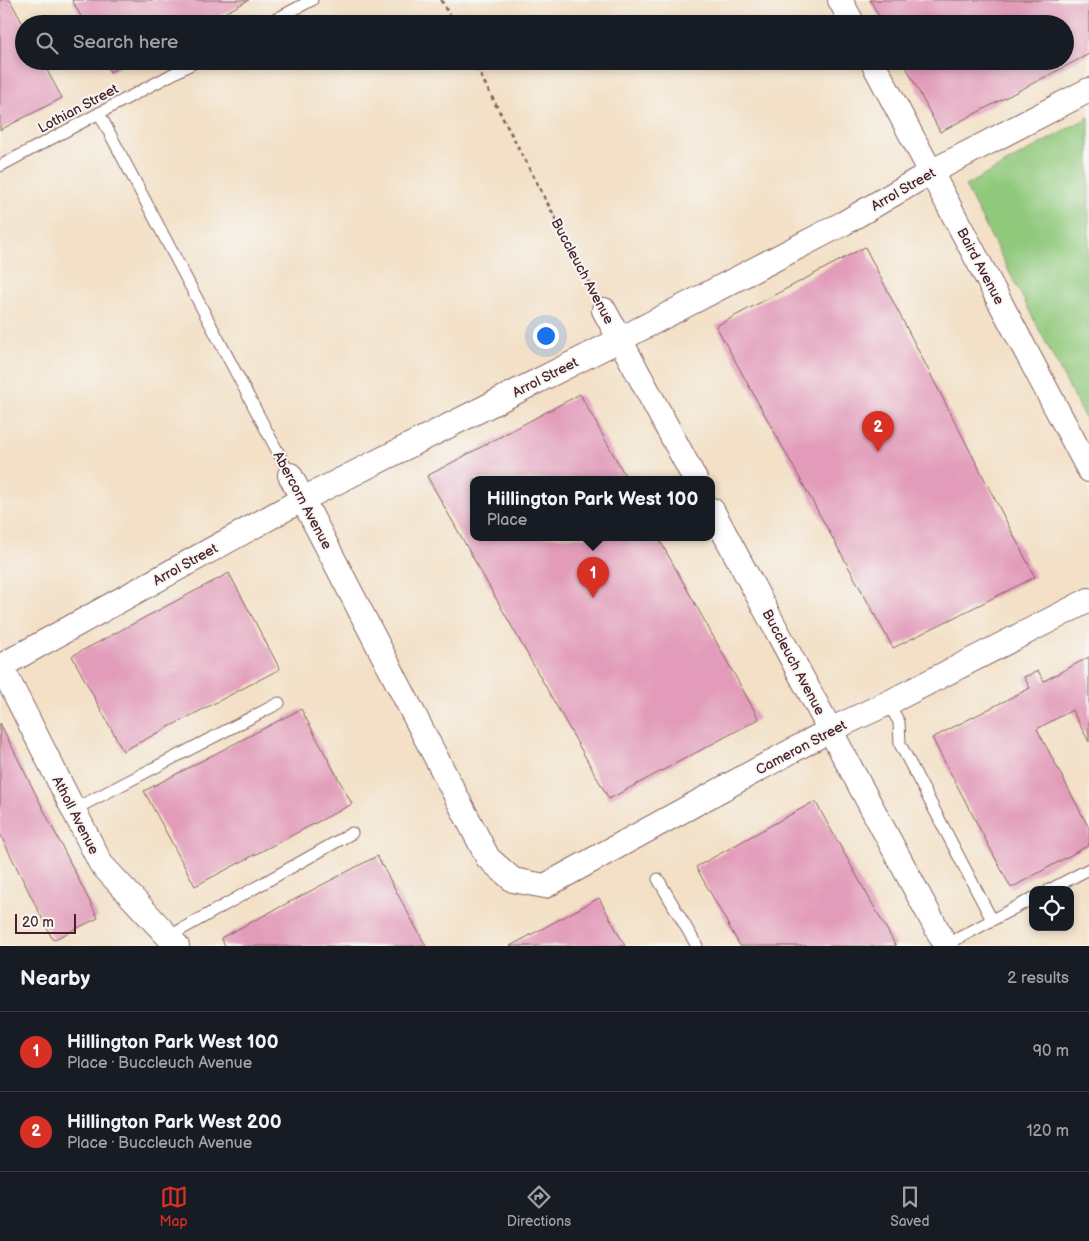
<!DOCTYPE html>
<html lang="en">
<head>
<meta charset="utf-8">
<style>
	body { margin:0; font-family:"Balsamiq Sans",sans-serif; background:#20242c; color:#f1f3f6 }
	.controls { position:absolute; right:15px; bottom:15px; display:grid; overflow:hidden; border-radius:10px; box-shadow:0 2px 8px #0003 }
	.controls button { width:45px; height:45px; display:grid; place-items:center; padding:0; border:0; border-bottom:1px solid #363941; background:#171b24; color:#f1f3f6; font:25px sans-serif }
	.scale { position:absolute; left:15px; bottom:12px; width:61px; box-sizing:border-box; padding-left:5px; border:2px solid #4a1f2b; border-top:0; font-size:14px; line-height:18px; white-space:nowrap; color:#4a1f2b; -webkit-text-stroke:4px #f6f6f2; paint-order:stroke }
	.you { position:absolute; left:545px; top:335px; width:18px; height:18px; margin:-12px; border:4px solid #fff; border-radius:50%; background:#1a73e8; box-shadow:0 0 0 8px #1a73e833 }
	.badge { display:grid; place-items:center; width:32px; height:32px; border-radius:50%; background:#d93025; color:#fff; font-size:16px; font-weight:700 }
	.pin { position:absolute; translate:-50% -41px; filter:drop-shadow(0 1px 2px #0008) }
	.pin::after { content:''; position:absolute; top:26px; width:18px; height:15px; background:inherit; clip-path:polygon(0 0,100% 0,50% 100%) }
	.popup { position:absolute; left:470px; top:476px; width:245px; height:65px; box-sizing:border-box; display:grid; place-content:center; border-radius:10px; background:#171b24; filter:drop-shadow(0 1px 4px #0005); font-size:16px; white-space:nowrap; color:#9ea1a6 }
	.popup b { font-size:19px; color:#f1f3f6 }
	.popup::after { content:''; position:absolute; left:50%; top:100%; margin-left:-10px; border:10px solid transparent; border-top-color:#171b24 }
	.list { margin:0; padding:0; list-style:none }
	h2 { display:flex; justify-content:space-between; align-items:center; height:65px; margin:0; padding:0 20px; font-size:21px }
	h2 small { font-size:16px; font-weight:400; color:#9ea1a6 }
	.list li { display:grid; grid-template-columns:32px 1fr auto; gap:15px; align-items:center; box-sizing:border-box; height:80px; padding:0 20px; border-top:1px solid #363941 }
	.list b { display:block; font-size:19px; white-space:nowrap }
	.list p { margin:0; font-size:16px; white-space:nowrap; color:#9ea1a6 }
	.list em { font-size:16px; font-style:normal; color:#9ea1a6 }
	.icon { flex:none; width:28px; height:28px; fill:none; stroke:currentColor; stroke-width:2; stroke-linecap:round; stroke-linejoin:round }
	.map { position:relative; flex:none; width:1089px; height:946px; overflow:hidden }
	.search { position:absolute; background:#171b24; box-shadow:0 2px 8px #0003; left:15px; right:15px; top:15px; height:55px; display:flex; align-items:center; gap:12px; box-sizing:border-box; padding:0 18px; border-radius:28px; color:#9ea1a6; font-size:19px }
	.sheet { height:225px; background:#171b24 }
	nav { display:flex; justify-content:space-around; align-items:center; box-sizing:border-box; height:70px; border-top:1px solid #363941; background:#171b24; font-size:14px; color:#9ea1a6 }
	nav a { display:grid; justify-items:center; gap:2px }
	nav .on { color:#d93025 }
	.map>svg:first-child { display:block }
	.green { fill:#90c97c; stroke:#6d7454 }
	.building { fill:#e29cba }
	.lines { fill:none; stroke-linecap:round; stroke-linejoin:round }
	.service-casing { stroke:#856361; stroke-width:13 }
	.minor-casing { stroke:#856361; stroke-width:26 }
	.path { stroke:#856361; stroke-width:3; stroke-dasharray:4 4; stroke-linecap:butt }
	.service { stroke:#fff; stroke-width:11 }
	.minor { stroke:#fff; stroke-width:24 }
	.labels { text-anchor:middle; stroke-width:4; stroke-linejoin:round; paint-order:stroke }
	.street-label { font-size:14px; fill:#4a1f2b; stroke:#f6f6f2 }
</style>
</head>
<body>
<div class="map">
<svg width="1089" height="946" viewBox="0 0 1089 946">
	<rect width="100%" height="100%" fill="#f6f6f2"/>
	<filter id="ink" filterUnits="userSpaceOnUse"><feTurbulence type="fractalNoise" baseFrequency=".02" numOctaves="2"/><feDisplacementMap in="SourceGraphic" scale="10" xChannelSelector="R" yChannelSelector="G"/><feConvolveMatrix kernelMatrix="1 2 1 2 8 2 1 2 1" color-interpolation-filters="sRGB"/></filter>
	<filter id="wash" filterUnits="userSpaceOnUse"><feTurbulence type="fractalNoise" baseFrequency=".0096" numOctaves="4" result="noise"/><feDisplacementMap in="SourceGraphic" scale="20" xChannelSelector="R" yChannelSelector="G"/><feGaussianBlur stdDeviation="1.12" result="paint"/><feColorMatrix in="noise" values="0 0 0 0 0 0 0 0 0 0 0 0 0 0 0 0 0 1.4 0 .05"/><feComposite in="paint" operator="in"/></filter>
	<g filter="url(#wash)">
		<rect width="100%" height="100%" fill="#f3e0c6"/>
		<path class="green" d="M 1089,117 L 1089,426 L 965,186 Z"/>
		<g id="blocks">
			<g class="building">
				<path d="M 0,0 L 10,0 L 24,26 L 24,61 L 42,61 L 62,98 L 0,130 Z"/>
				<path d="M 72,0 L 249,0 L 204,24 L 85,24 Z"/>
				<path d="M 870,0 L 1089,0 L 1089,54 L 940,132 L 903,61 L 1065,61 L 1065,24 L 883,24 Z"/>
				<path d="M 105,61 L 132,61 L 110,72 Z"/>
				<path d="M 865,247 L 1035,577 L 893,648 L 716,326 Z"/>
				<path d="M 580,394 L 627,479 L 474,479 L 474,537 L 658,537 L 759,719 L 609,799 L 427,476 Z"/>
				<path d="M 229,573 L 280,669 L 123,751 L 72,656 Z"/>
				<path d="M 1089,657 L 1089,742 L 1072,710 L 1037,729 L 1089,828 L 1089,845 L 1011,888 L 932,738 L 1030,688 L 1024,677 L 1038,671 L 1044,681 Z"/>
				<path d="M 301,709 L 352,804 L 195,886 L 144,791 Z"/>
				<path d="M 0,723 L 98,918 L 53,940 L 0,834 Z"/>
				<path d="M 815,801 L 896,946 L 740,946 L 696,867 Z"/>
				<path d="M 377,856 L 426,946 L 225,946 L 221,938 Z"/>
				<path d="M 599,898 L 625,946 L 510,946 Z"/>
			</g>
		</g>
	</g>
	<g filter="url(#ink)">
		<use href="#blocks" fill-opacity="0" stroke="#856361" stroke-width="1"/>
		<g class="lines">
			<g class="service-casing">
				<g id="service">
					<path d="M 267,24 L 312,0"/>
					<path d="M 99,113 L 290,475"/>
					<path d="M 0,166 L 197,61"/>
					<path d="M 888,703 L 899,722 L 900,744 L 992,920"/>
					<path d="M 73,810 L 279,703"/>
					<path d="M 658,879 L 697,946"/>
					<path d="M 1049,890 L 1089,869"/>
					<path d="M 168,937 L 352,833"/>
					<path d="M 944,946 L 1033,898"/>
				</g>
			</g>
			<g class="minor-casing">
				<g id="minor">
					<path d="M 840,0 L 853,24"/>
					<path d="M 872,61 L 1089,470"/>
					<path d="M 604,310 L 695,479"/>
					<path d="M 290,475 L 488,858 L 513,880 L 545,886 L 830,730 L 888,703 L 1089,600"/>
					<path d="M 712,510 L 946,946"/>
					<path d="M 177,946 L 101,864 L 1,666 L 303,499 L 619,340 L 844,223 L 931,172 L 1089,90"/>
				</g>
			</g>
			<g class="path">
				<path d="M 441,0 L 454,24"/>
				<path d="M 473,61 L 594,292"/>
			</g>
			<use href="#service" class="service"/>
			<use href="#minor" class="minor"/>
		</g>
	</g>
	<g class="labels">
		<g class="street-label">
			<text transform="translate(78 108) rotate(-28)" y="5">Lothian Street</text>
			<text transform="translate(903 189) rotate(-30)" y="5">Arrol Street</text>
			<text transform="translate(981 266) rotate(62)" y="5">Baird Avenue</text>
			<text transform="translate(583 271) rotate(62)" y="5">Buccleuch Avenue</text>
			<text transform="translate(545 377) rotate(-27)" y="5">Arrol Street</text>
			<text transform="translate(303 500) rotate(62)" y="5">Abercorn Avenue</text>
			<text transform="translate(185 564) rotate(-29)" y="5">Arrol Street</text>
			<text transform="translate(794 662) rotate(62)" y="5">Buccleuch Avenue</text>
			<text transform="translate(801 747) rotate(-28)" y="5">Cameron Street</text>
			<text transform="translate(76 815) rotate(63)" y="5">Atholl Avenue</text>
		</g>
	</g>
</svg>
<div class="controls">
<button><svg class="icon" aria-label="locate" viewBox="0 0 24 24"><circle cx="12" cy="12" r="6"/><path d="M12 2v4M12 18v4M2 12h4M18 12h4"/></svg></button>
</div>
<div class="scale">20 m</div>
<div class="you"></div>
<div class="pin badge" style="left:593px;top:598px">1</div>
<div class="popup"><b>Hillington Park West 100</b>Place</div>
<div class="pin badge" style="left:878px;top:452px">2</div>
<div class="search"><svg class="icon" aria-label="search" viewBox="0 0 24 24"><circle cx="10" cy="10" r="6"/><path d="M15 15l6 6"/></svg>Search here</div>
</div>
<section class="sheet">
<h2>Nearby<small>2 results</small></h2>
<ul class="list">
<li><span class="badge">1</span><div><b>Hillington Park West 100</b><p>Place · Buccleuch Avenue</p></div><em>90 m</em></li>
<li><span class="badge">2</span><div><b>Hillington Park West 200</b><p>Place · Buccleuch Avenue</p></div><em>120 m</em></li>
</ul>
</section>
<nav>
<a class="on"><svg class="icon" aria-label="map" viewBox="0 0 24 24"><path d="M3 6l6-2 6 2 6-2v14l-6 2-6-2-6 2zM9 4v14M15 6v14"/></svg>Map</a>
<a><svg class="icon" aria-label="directions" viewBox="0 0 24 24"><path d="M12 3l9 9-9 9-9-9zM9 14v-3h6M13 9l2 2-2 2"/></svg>Directions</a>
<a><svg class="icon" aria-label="saved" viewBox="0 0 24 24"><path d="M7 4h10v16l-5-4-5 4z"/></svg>Saved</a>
</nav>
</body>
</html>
